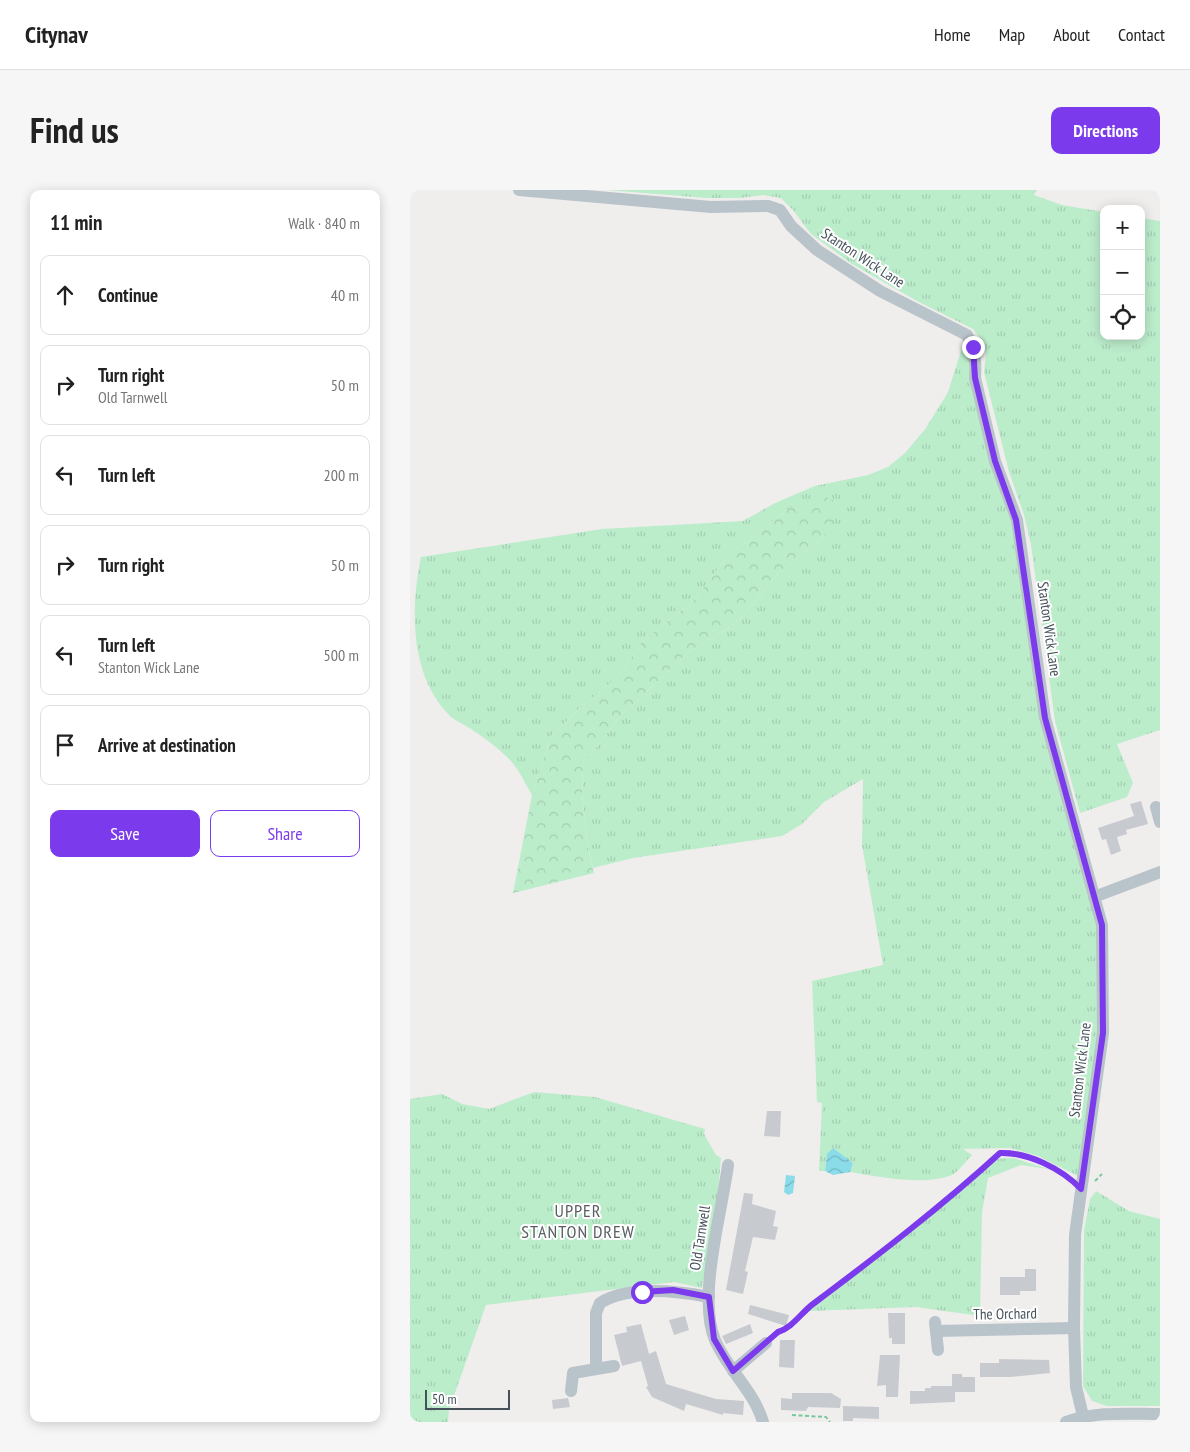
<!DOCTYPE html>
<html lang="en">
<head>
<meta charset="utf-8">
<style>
	body { margin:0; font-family:"PT Sans Narrow",sans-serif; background:#f6f6f6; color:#222 }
	.controls { position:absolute; right:15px; top:15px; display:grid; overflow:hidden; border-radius:10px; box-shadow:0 2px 12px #0003 }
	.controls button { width:45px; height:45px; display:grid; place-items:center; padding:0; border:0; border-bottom:1px solid #e0e0e0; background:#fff; color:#222; font:25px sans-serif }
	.scale { position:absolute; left:15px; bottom:12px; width:85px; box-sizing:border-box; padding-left:5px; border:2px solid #46525a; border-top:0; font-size:14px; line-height:18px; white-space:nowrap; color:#46525a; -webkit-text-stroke:4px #fff; paint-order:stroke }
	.stop { position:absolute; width:15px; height:15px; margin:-11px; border:4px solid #7c3aed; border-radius:50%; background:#fff }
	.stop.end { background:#7c3aed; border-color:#fff; box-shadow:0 1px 5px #0008 }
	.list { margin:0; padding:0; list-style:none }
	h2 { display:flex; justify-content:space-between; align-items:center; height:65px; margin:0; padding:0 20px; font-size:21px }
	h2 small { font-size:16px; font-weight:400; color:#767676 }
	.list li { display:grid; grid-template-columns:32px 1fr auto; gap:15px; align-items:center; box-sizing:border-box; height:80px; margin:0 10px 10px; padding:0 10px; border:1px solid #e0e0e0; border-radius:10px }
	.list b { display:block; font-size:19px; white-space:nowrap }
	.list p { margin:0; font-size:16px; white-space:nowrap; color:#767676 }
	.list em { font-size:16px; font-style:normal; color:#767676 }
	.actions { display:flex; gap:10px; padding:15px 20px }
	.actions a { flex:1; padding:11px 0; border:1px solid #7c3aed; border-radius:10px; text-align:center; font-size:18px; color:#7c3aed }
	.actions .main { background:#7c3aed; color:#fff }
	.icon { flex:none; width:28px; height:28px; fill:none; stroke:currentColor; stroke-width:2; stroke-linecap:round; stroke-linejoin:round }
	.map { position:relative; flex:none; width:750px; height:1232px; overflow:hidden; border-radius:10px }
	header { display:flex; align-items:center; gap:30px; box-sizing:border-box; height:70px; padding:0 25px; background:#fff; border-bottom:1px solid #e0e0e0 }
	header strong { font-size:24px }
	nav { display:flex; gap:28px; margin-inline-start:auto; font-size:18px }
	.intro { display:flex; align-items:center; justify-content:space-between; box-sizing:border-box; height:120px; padding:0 30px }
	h1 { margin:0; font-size:35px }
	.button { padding:12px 22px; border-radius:10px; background:#7c3aed; color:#fff; font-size:18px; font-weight:700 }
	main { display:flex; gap:30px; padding:0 30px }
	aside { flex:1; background:#fff; border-radius:10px; box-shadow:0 2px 12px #0003 }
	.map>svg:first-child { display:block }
	.grass { fill:url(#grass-tufts) }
	.forest { fill:url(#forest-crowns) }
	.water { fill:url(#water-waves) }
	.building { fill:#c7cbd0 }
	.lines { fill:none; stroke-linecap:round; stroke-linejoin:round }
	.path { stroke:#75ca9a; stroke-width:2; stroke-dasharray:4 2.5; stroke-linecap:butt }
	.minor { stroke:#b9c3ca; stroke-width:12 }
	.route { stroke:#7c3aed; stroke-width:6 }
	.labels { text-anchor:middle; stroke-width:4; stroke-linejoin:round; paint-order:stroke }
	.street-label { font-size:15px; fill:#46525a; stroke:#fff }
	.quarter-label { font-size:18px; letter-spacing:1px; fill:#5a5e62; stroke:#fff }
</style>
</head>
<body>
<header>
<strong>Citynav</strong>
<nav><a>Home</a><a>Map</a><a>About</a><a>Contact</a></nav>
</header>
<div class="intro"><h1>Find us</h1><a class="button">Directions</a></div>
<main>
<aside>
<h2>11 min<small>Walk · 840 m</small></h2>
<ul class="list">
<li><svg class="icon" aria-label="ahead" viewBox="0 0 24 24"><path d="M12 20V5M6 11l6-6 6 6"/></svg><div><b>Continue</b></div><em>40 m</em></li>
<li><svg class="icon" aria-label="right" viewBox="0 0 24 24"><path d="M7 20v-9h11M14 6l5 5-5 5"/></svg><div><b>Turn right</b><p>Old Tarnwell</p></div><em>50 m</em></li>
<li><svg class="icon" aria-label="left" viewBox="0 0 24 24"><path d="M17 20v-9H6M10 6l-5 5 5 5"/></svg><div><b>Turn left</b></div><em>200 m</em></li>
<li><svg class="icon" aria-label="right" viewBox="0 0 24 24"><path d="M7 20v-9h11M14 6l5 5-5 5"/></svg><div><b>Turn right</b></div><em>50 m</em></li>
<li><svg class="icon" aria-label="left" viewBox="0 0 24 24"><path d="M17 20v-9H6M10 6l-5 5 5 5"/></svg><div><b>Turn left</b><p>Stanton Wick Lane</p></div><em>500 m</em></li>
<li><svg class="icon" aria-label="arrive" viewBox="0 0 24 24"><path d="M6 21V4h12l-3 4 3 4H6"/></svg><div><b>Arrive at destination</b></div></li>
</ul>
<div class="actions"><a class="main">Save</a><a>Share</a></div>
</aside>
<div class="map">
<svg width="750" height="1232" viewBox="0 0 750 1232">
	<defs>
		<pattern id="grass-tufts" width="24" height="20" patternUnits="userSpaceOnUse" patternTransform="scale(1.25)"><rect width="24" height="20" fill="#bcedcb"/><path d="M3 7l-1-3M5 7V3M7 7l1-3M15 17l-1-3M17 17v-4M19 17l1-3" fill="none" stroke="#a3cdb1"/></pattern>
		<pattern id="forest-crowns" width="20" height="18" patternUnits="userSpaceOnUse" patternTransform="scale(1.25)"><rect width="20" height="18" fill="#bcedcb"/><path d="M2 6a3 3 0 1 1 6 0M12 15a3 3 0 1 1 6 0" fill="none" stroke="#a3cdb1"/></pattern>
		<pattern id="water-waves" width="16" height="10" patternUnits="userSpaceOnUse" patternTransform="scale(1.25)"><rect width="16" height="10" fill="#8adce9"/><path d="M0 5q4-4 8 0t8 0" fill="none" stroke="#73b5c0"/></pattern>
	</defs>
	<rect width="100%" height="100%" fill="#f0eded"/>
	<g class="grass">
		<path d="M 197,0 L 627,0 L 624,5 L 652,15 L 694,22 L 694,146 L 731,146 L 731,28 L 750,31 L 750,540 L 707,554 L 723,593 L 717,607 L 670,623 L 645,531 L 621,355 L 614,325 L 599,282 L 574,182 L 576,163 L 571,149 L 563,139 L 507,111 L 442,74 L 401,44 L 383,20 L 371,8 L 353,5 L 330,8 L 296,8 Z"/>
		<path d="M 554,151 L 604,338 L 630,533 L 687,739 L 688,842 L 668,986 L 628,966 L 600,958 L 553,959 L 562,965 C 556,971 549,981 542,985 C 515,996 469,987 440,982 L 443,972 L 417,964 L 415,981 L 409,981 L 412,913 L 407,912 L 402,791 L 473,775 L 452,655 L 453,589 L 414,612 L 392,634 L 372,646 L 223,668 L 183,678 L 178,659 L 172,603 L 173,574 L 208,529 L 277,463 L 329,431 L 367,385 L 414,346 L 379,318 L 317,367 L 283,411 L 232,452 L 208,487 L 170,518 L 141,546 L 122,605 C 115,593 107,576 97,567 C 88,558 77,550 67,543 C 59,537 49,533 41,527 C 0,487 0,421 11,367 L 192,339 L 333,331 L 365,313 L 405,296 L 458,285 L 478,277 L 495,263 L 516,238 L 538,202 Z"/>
		<path d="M 124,902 L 185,907 L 295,939 L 294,944 L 306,965 L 311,968 L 307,1012 L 292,1098 L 264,1092 L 76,1115 L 39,1220 L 38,1232 L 0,1232 L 0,909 L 32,904 L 52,914 L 79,919 Z"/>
		<path d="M 604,968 L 638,979 L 611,975 L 578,988 L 572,1023 L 570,1126 L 506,1117 L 399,1121 L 581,969 Z"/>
		<path d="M 686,1001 L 719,1021 L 750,1029 L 750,1216 L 697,1216 L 682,1211 L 673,1196 L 674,1040 L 680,1009 Z"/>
	</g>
	<path class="forest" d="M 412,305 L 431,314 L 414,346 L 367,385 L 329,431 L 277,463 L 208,529 L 173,574 L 172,603 L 178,659 L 184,683 L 103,703 L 122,605 L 141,546 L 170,518 L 208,487 L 232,452 L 283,411 L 317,367 L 379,318 Z"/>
	<g class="water">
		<path d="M 423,958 L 443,973 L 440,982 L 423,985 L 415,981 L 417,964 Z"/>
		<path d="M 376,985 L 385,986 L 383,1003 L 378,1005 L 374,1002 Z"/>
	</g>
	<g class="building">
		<path d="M 731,611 L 738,634 L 716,640 L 717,644 L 707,647 L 711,661 L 701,665 L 696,649 L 692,650 L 688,638 L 724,626 L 720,614 Z"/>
		<path d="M 357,921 L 371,921 L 370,947 L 354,946 Z"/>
		<path d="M 334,1003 L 343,1004 L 342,1014 L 366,1021 L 363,1036 L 368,1037 L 365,1050 L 343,1047 L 335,1081 L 338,1082 L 333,1104 L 316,1100 Z"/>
		<path d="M 615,1079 L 626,1079 L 626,1101 L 610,1101 L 610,1105 L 590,1105 L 590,1087 L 615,1087 Z"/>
		<path d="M 340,1115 L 379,1125 L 376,1136 L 338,1124 Z"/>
		<path d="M 478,1123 L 495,1123 L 495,1154 L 482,1154 L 482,1148 L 479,1148 Z"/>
		<path d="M 275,1126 L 279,1140 L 264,1145 L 259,1130 Z"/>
		<path d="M 231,1134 L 239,1164 L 246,1161 L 256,1194 L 306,1209 L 334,1211 L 333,1225 L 313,1223 L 313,1225 L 276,1214 L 274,1221 L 242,1207 L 236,1197 L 238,1196 L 231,1171 L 212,1176 L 204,1145 L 217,1142 L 216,1137 Z"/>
		<path d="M 340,1134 L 343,1143 L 316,1154 L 312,1146 Z"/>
		<path d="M 370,1150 L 385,1150 L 384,1178 L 369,1177 Z"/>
		<path d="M 470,1165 L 490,1165 L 488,1207 L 476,1207 L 476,1195 L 467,1196 Z"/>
		<path d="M 589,1169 L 639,1170 L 640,1183 L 600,1187 L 570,1187 L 570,1173 L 589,1173 Z"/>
		<path d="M 542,1184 L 552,1184 L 552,1187 L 565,1187 L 565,1202 L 545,1202 L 545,1212 L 500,1214 L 500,1201 L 515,1201 L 515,1198 L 521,1198 L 521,1196 L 542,1196 Z"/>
		<path d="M 382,1203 L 421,1203 L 431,1209 L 430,1218 L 398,1217 L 396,1221 L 371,1220 L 371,1208 L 382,1209 Z"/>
		<path d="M 158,1208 L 160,1217 L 143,1219 L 142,1210 Z"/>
		<path d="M 433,1216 L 469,1217 L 469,1229 L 443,1228 L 443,1231 L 433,1231 Z"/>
	</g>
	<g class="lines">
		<g class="path">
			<path d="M 685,991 L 692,984"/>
			<path d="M 365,1145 L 376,1140 L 396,1120 L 472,1062 L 590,963 C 614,962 642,976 661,990"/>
			<path d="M 382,1225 L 416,1227 L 420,1232"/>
		</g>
		<g class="minor">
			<path d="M 109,0 L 301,17 L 358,16 L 370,20 L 381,36 L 407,60 L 470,101 L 557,145 C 565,160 566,172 565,188 L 585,271 L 607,330 L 635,528 L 692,735 L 693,843 L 665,1045 L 664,1138 L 666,1197 L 673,1226"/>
			<path d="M 746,617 L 750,632"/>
			<path d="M 684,707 L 750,682"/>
			<path d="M 318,975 C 312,1021 287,1108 305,1150 C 317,1179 344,1201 353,1232"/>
			<path d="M 525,1132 L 528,1160"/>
			<path d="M 526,1141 L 664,1138"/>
			<path d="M 186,1178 L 186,1123 L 190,1113 C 219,1095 267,1101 299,1107"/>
			<path d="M 323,1181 L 356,1153"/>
			<path d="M 161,1201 L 163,1183 L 204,1176"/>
			<path d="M 656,1232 C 686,1221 718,1224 750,1224"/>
		</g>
	</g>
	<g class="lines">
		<path class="route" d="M 232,1102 L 263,1100 L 299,1107 L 304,1149 L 323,1181 L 368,1142 C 382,1138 391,1123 403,1114 C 467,1066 531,1017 590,963 C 618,962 652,979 671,999 L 693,843 L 692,735 L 635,528 L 606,330 L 585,271 L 565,188 L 563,157"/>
	</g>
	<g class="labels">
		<g class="street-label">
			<text transform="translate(453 68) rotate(33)" y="5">Stanton Wick Lane</text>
			<text transform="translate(639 439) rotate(82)" y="5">Stanton Wick Lane</text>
			<text transform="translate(670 880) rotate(-83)" y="5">Stanton Wick Lane</text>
			<text transform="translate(290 1048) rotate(-81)" y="5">Old Tarnwell</text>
			<text transform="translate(595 1124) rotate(-1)" y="5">The Orchard</text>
		</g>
		<g class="quarter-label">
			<text x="168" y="1027">UPPER<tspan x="168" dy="21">STANTON DREW</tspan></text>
		</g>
	</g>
</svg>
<div class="controls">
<button>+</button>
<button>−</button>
<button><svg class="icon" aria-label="locate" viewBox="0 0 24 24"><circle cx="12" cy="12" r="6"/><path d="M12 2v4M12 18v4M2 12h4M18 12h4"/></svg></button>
</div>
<div class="scale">50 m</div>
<div class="stop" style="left:232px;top:1102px"></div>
<div class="stop end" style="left:563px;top:157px"></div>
</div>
</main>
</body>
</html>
